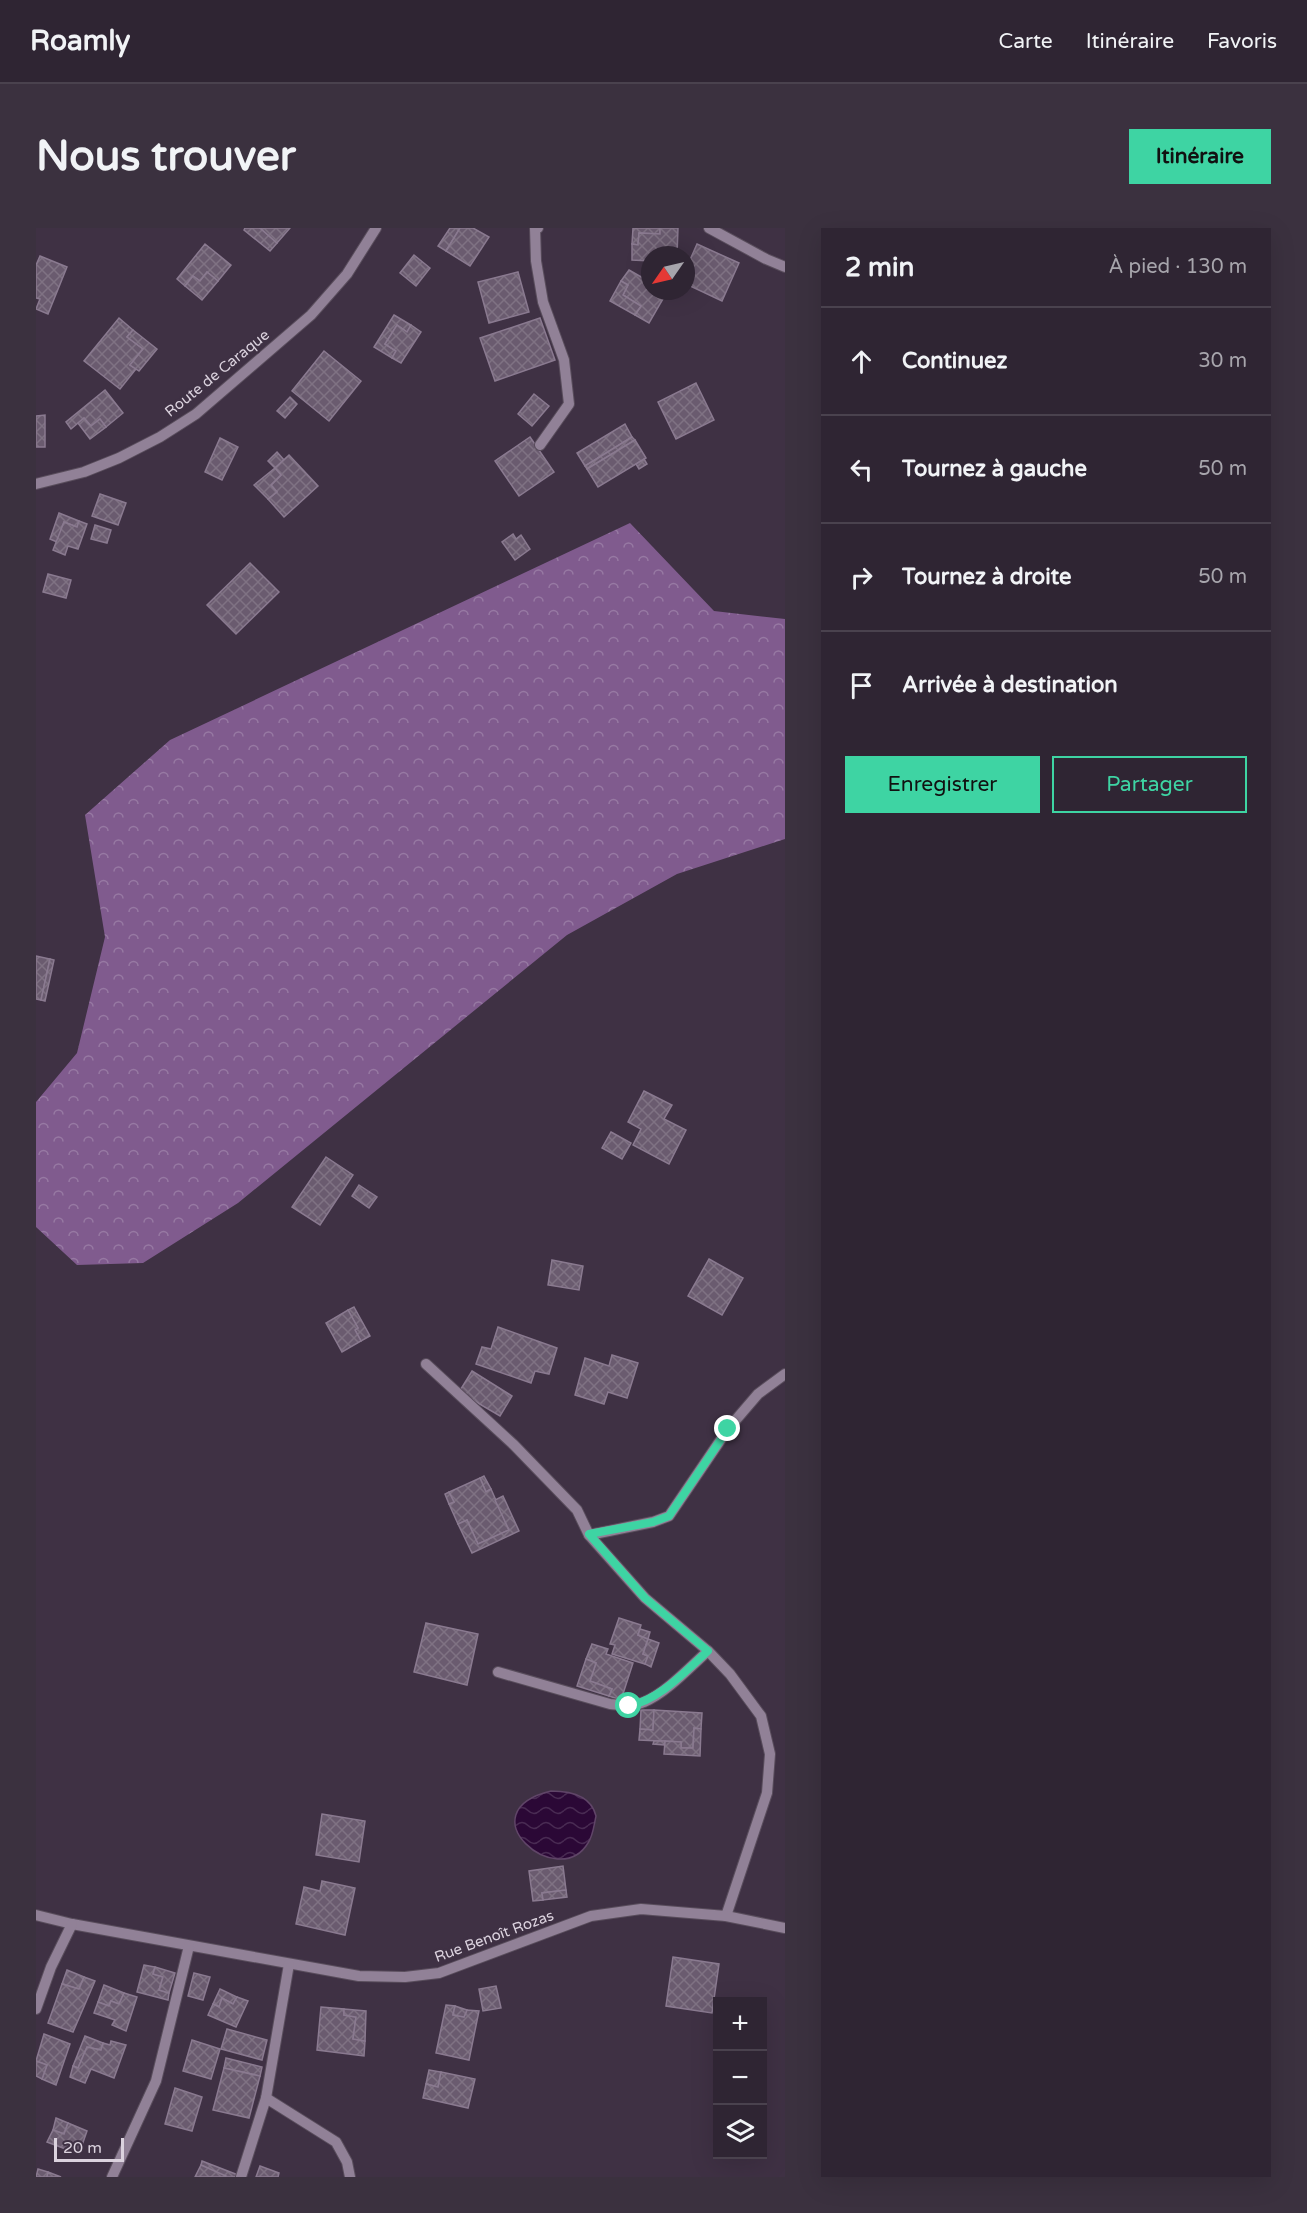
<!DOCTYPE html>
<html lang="fr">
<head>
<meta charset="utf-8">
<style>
	body { margin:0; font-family:"Varela Round",sans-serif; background:#3b313f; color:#f1f3f6 }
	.controls { position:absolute; right:18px; bottom:18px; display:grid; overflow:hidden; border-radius:0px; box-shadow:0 6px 24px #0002 }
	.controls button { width:54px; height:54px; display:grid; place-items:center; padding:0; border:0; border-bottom:2px solid #4a424e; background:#2f2533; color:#f1f3f6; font:30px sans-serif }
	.compass { position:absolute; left:605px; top:18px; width:54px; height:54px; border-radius:50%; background:#2f2533; box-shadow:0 6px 24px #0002; rotate:236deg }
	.scale { position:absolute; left:18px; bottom:15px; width:70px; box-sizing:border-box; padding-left:6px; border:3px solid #dbd2de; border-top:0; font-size:16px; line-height:21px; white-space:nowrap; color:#dbd2de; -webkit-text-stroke:4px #3f3144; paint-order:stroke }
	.stop { position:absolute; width:18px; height:18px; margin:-14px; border:4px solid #3ed4a3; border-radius:50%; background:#fff }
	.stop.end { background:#3ed4a3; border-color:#fff; box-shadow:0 2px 6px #0008 }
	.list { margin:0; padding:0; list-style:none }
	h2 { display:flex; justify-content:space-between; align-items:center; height:78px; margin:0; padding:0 24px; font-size:26px }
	h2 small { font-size:20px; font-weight:400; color:#a7a5ac }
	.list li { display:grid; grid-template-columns:39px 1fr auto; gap:18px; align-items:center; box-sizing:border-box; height:108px; padding:0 24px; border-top:2px solid #4a424e }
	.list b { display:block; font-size:22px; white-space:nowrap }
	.list em { font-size:20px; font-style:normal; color:#a7a5ac }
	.actions { display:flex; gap:12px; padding:18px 24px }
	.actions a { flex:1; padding:14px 0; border:2px solid #3ed4a3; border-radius:0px; text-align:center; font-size:21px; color:#3ed4a3 }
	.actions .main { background:#3ed4a3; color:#111 }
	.icon { flex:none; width:33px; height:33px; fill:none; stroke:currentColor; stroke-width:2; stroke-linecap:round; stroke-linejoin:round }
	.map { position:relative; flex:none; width:749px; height:1949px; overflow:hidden; border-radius:0px }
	header { display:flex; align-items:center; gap:36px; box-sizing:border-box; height:84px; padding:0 30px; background:#2f2533; border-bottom:2px solid #4a424e }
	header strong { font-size:28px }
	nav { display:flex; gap:33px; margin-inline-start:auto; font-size:21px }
	.intro { display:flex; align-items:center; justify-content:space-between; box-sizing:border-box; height:144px; padding:0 36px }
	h1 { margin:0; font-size:42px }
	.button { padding:15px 27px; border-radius:0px; background:#3ed4a3; color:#111; font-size:21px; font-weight:700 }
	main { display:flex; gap:36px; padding:0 36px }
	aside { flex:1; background:#2f2533; border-radius:0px; box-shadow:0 6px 24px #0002 }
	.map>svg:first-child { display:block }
	.forest { fill:url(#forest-crowns) }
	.water { fill:url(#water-waves); stroke:#604568; stroke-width:1.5 }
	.building { fill:url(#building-cross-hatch); stroke:#8a7a90; stroke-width:1.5 }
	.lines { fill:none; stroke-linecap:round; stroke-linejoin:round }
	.minor-casing { stroke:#594d5c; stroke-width:12 }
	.minor { stroke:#918197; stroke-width:10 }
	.route { stroke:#3ed4a3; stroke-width:8 }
	.labels { text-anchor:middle; stroke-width:4.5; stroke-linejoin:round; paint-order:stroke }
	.street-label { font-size:15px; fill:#dbd2de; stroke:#3f3144 }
</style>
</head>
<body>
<header>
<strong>Roamly</strong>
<nav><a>Carte</a><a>Itinéraire</a><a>Favoris</a></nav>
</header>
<div class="intro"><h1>Nous trouver</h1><a class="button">Itinéraire</a></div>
<main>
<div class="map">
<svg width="749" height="1949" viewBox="0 0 749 1949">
	<defs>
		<pattern id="forest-crowns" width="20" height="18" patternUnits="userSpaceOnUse" patternTransform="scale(1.5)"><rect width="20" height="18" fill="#805b8e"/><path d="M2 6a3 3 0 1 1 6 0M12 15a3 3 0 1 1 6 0" fill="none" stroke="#9779a3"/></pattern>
		<pattern id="water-waves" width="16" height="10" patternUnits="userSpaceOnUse" patternTransform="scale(1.5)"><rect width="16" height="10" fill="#2b0836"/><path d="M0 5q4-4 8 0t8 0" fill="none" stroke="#492b53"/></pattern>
		<pattern id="building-cross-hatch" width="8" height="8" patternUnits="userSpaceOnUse" patternTransform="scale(1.5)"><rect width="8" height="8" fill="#6a5b6f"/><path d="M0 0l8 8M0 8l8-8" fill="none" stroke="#7f7283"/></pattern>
	</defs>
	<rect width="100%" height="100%" fill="#3f3144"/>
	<path class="forest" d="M 594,295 L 678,383 L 749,391 L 749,611 L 641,646 L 531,707 L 202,975 L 107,1035 L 41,1037 L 0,999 L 0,874 L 41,825 L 69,709 L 49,587 L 134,512 Z"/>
	<path class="water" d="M 515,1563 C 534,1563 555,1567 560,1588 C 558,1597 557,1608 552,1615 C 522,1665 428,1584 515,1563 Z"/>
	<g class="building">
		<path d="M 209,0 L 224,0 L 241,15 L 234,23 L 208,2 Z"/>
		<path d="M 224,0 L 254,0 L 241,15 Z"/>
		<path d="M 414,0 L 424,0 L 410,23 L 402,18 Z"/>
		<path d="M 424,0 L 437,0 L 453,9 L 434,38 L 410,23 Z"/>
		<path d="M 597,0 L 624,0 L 624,6 L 603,5 L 602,17 L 596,16 Z"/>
		<path d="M 624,0 L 642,0 L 641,27 L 614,27 L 614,33 L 596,32 L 596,16 L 602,17 L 603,5 L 624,6 Z"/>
		<path d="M 169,16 L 195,37 L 182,53 L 171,44 L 164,53 L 157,48 L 149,58 L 141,51 Z"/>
		<path d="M 661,16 L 703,35 L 686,73 L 650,56 L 650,41 Z"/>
		<path d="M 378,27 L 394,40 L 380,58 L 364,45 Z"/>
		<path d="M 4,28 L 31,39 L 12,86 L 0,81 L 4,71 L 0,70 L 0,37 Z"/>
		<path d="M 593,42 L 614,54 L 614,63 L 631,64 L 613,95 L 599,87 L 605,78 L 587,67 L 592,57 L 585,53 Z"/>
		<path d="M 171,44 L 182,53 L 166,72 L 149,58 L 157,48 L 164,53 Z"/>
		<path d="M 482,44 L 493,84 L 453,95 L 442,54 Z"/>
		<path d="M 585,53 L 592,57 L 587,67 L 605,78 L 599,87 L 574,73 Z"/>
		<path d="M 358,87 L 375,97 L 371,104 L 361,97 L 349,116 L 360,123 L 356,130 L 338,119 Z"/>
		<path d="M 83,90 L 97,102 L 91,109 L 107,121 L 94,137 L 100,141 L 84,161 L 48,133 Z"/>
		<path d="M 504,90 L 519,132 L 459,153 L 444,110 Z"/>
		<path d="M 361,97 L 371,104 L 375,97 L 385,104 L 365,135 L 356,130 L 360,123 L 349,116 Z"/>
		<path d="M 97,102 L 121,121 L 103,143 L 94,137 L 107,121 L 91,109 Z"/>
		<path d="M 288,123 L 325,153 L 293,193 L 256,163 Z"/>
		<path d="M 660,155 L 678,192 L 640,211 L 622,174 Z"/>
		<path d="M 69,162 L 87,185 L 70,199 L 64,191 L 55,198 L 48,190 L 35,201 L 30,194 Z"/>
		<path d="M 498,166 L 513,178 L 496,198 L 482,186 Z"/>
		<path d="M 254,169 L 261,176 L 249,190 L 241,183 Z"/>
		<path d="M 9,187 L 9,219 L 0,219 L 0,188 Z"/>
		<path d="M 48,190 L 55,198 L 64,191 L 70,199 L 54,211 L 42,195 Z"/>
		<path d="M 589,196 L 596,209 L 549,238 L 541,225 Z"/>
		<path d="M 494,209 L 518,244 L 483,268 L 459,233 Z"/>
		<path d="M 596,209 L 599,212 L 551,241 L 549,238 Z"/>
		<path d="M 184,210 L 202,219 L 186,252 L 169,244 Z"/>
		<path d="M 599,212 L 610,230 L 562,259 L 551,241 Z"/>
		<path d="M 241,224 L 248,232 L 239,240 L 232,233 Z"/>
		<path d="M 253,227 L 282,258 L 248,289 L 232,271 L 241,264 L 235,257 L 245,247 L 239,240 Z"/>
		<path d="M 608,231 L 611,236 L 603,241 L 600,236 Z"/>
		<path d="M 239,240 L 245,247 L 235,257 L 241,264 L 232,271 L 218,257 Z"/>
		<path d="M 64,266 L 90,275 L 82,297 L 56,288 Z"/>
		<path d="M 23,285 L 43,293 L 41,299 L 28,294 L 21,314 L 14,311 Z"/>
		<path d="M 43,293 L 51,296 L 42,321 L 32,318 L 29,327 L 17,322 L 28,294 L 41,299 Z"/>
		<path d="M 59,297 L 75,302 L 71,315 L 55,311 Z"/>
		<path d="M 477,306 L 480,311 L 485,307 L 494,321 L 479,332 L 466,314 Z"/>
		<path d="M 214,335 L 243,364 L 200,406 L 171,377 Z"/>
		<path d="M 12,346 L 35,352 L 30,370 L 7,364 Z"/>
		<path d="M 0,728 L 14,731 L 5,772 L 0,771 Z"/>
		<path d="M 14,731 L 18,732 L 9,773 L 5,772 Z"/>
		<path d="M 608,863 L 636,877 L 628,891 L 650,902 L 633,936 L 597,917 L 605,901 L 592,894 Z"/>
		<path d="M 575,904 L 595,915 L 586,931 L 566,920 Z"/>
		<path d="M 290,929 L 317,947 L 284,997 L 256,979 Z"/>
		<path d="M 323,957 L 341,969 L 333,980 L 316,968 Z"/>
		<path d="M 673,1031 L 707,1050 L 686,1087 L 652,1068 Z"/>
		<path d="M 516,1032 L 547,1038 L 543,1062 L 512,1057 Z"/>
		<path d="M 318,1079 L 334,1108 L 325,1113 L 319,1102 L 322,1100 L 312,1082 Z"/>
		<path d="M 312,1082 L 322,1100 L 319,1102 L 325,1113 L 306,1124 L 290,1095 Z"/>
		<path d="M 462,1099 L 521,1120 L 513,1146 L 499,1143 L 495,1155 L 440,1136 L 446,1119 L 455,1121 Z"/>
		<path d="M 576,1127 L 602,1135 L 591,1170 L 572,1164 L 568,1176 L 539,1167 L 549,1130 L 573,1138 Z"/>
		<path d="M 436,1143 L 476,1168 L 464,1188 L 423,1164 Z"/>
		<path d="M 448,1248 L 455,1261 L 450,1264 L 444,1250 Z"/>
		<path d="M 444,1250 L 450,1264 L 455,1261 L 473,1302 L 442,1316 L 431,1292 L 422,1296 L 413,1276 L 418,1274 L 413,1264 Z"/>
		<path d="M 413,1264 L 418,1274 L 413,1276 L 409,1266 Z"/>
		<path d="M 467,1268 L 483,1303 L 436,1325 L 422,1296 L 431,1292 L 442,1316 L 473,1302 L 459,1272 Z"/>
		<path d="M 583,1390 L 605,1397 L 602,1407 L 612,1411 L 607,1426 L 612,1428 L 609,1436 L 576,1426 L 579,1417 L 574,1416 Z"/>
		<path d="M 390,1395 L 442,1406 L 431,1457 L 378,1444 Z"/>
		<path d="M 604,1401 L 614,1404 L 612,1411 L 602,1407 Z"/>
		<path d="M 612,1411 L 623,1415 L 615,1439 L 609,1436 L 612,1428 L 607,1426 Z"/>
		<path d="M 556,1416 L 572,1421 L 570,1426 L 597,1435 L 585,1472 L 573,1468 L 576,1461 L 554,1453 L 560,1435 L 550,1431 Z"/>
		<path d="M 550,1431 L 560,1435 L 554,1453 L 576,1461 L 573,1468 L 541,1458 Z"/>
		<path d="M 605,1482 L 618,1482 L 617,1502 L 604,1501 Z"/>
		<path d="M 618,1482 L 666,1485 L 665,1501 L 658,1500 L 657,1520 L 645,1520 L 645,1514 L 603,1512 L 604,1501 L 617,1502 Z"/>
		<path d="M 658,1500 L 665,1501 L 664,1528 L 628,1526 L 629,1513 L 645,1514 L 645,1520 L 657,1520 Z"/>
		<path d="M 618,1513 L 629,1513 L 628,1517 L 617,1516 Z"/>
		<path d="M 286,1586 L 329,1593 L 323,1634 L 280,1627 Z"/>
		<path d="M 527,1638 L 530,1662 L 506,1665 L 507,1672 L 497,1673 L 493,1643 Z"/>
		<path d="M 286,1653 L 319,1660 L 309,1707 L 260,1696 L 268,1659 L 284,1663 Z"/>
		<path d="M 530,1662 L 531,1669 L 507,1672 L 506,1665 Z"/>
		<path d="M 637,1729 L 683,1736 L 676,1785 L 630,1778 Z"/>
		<path d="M 108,1737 L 119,1739 L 117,1746 L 127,1749 L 123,1762 L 133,1765 L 132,1772 L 101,1764 Z"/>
		<path d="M 119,1739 L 139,1745 L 133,1765 L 123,1762 L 127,1749 L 117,1746 Z"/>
		<path d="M 31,1742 L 48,1749 L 43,1761 L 26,1756 Z"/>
		<path d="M 158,1745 L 174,1749 L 167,1772 L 152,1768 Z"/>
		<path d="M 48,1749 L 59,1753 L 37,1804 L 12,1795 L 26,1756 L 43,1761 Z"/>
		<path d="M 68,1757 L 88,1765 L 83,1776 L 75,1773 L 73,1778 L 62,1774 Z"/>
		<path d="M 460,1758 L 465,1780 L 447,1783 L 443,1761 Z"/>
		<path d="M 184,1761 L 201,1769 L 197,1776 L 186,1770 L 183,1779 L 177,1776 Z"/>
		<path d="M 88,1765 L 101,1769 L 90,1803 L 76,1797 L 79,1792 L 58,1785 L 62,1774 L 73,1778 L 75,1773 L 83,1776 Z"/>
		<path d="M 201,1769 L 212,1773 L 200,1799 L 172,1787 L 177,1776 L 183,1779 L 186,1770 L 197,1776 Z"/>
		<path d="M 410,1777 L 419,1778 L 417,1787 L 428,1789 L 431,1782 L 443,1783 L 433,1832 L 400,1825 Z"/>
		<path d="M 419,1778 L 431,1782 L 428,1789 L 417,1787 Z"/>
		<path d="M 285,1779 L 308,1781 L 308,1787 L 320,1789 L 317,1811 L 329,1813 L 328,1828 L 281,1822 Z"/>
		<path d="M 308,1781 L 330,1783 L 329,1813 L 317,1811 L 320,1789 L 308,1787 Z"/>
		<path d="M 191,1801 L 231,1812 L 226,1832 L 185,1821 Z"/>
		<path d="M 8,1806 L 34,1816 L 20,1857 L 6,1851 L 11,1837 L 0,1833 Z"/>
		<path d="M 49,1808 L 67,1815 L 65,1822 L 51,1819 L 42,1840 L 37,1838 Z"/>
		<path d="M 156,1812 L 184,1821 L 175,1851 L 147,1843 Z"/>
		<path d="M 75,1813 L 90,1817 L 78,1850 L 55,1841 L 49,1855 L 34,1849 L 37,1838 L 42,1840 L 51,1819 L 65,1822 L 67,1815 L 74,1817 Z"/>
		<path d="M 190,1830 L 226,1839 L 224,1848 L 188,1840 Z"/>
		<path d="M 0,1833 L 11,1837 L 6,1851 L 0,1848 Z"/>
		<path d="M 188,1840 L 224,1848 L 213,1890 L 177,1882 Z"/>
		<path d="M 393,1842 L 405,1844 L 402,1859 L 390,1856 Z"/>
		<path d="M 405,1844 L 439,1851 L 432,1880 L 387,1870 L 390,1856 L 402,1859 Z"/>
		<path d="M 139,1860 L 166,1869 L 156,1903 L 129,1896 Z"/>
		<path d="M 20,1890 L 32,1895 L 28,1906 L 17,1902 Z"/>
		<path d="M 32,1895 L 51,1903 L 43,1926 L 11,1914 L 17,1902 L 28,1906 Z"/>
		<path d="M 166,1933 L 202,1947 L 201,1949 L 189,1949 L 165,1937 Z"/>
		<path d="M 165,1937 L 190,1948 L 189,1949 L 159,1949 Z"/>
		<path d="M 224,1938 L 243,1945 L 242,1949 L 220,1949 Z"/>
		<path d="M 2,1941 L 12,1944 L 11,1949 L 0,1949 Z"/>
		<path d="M 12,1944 L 25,1949 L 11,1949 Z"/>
	</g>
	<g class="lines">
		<g class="minor-casing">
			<g id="minor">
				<path d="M 502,0 L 499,0 L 500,33 L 507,74 L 528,132 L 533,176 L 504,217"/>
				<path d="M 673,0 L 730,31 L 749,39"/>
				<path d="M 0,256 L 48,244 L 83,230 L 124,209 L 160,186 L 275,87 L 311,46 L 340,0"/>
				<path d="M 390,1136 L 478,1217 L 541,1282 L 553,1307 L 609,1370 L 672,1423 L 694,1446 L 725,1488 L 734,1526 L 731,1565 L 690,1688"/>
				<path d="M 553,1307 L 617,1294 L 633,1288 L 692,1201 L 722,1166 L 749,1146"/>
				<path d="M 462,1444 L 574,1476 C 586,1477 597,1479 608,1474 C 630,1465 654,1439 672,1423"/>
				<path d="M 0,1687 L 36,1696 L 323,1748 L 369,1749 L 403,1745 L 555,1688 L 605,1681 L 690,1688 L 749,1700"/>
				<path d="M 0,1781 L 15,1739 L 36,1696"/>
				<path d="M 230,1870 L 300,1914 L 311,1934 L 314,1949"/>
				<path d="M 76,1949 L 120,1853 L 153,1718"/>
				<path d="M 205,1949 L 230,1870 L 253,1736"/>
			</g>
		</g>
		<use href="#minor" class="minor"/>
	</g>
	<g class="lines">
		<path class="route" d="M 593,1478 C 625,1471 648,1444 672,1423 L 609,1370 L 553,1306 L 617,1294 L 633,1288 L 692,1201"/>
	</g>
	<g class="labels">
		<g class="street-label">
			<text transform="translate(181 145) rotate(-39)" y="5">Route de Caraque</text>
			<text transform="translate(458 1708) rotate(-20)" y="5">Rue Benoît Rozas</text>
		</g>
	</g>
</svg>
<div class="controls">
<button>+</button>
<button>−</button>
<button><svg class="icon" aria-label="layers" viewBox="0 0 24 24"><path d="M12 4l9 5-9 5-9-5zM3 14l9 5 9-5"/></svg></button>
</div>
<svg class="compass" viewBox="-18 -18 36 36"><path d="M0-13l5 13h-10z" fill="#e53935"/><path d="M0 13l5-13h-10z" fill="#a7a5ac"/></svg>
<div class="scale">20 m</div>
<div class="stop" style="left:593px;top:1478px"></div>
<div class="stop end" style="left:692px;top:1201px"></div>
</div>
<aside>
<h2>2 min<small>À pied · 130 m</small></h2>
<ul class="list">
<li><svg class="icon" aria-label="ahead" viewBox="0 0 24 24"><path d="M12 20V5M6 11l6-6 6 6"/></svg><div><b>Continuez</b></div><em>30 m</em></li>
<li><svg class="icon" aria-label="left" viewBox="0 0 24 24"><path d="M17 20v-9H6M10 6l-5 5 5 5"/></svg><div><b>Tournez à gauche</b></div><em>50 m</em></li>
<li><svg class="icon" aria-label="right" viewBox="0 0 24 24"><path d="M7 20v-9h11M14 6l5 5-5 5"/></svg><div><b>Tournez à droite</b></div><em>50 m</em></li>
<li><svg class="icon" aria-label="arrive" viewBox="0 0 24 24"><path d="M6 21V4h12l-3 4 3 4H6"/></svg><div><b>Arrivée à destination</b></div></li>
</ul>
<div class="actions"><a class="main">Enregistrer</a><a>Partager</a></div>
</aside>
</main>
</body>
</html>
